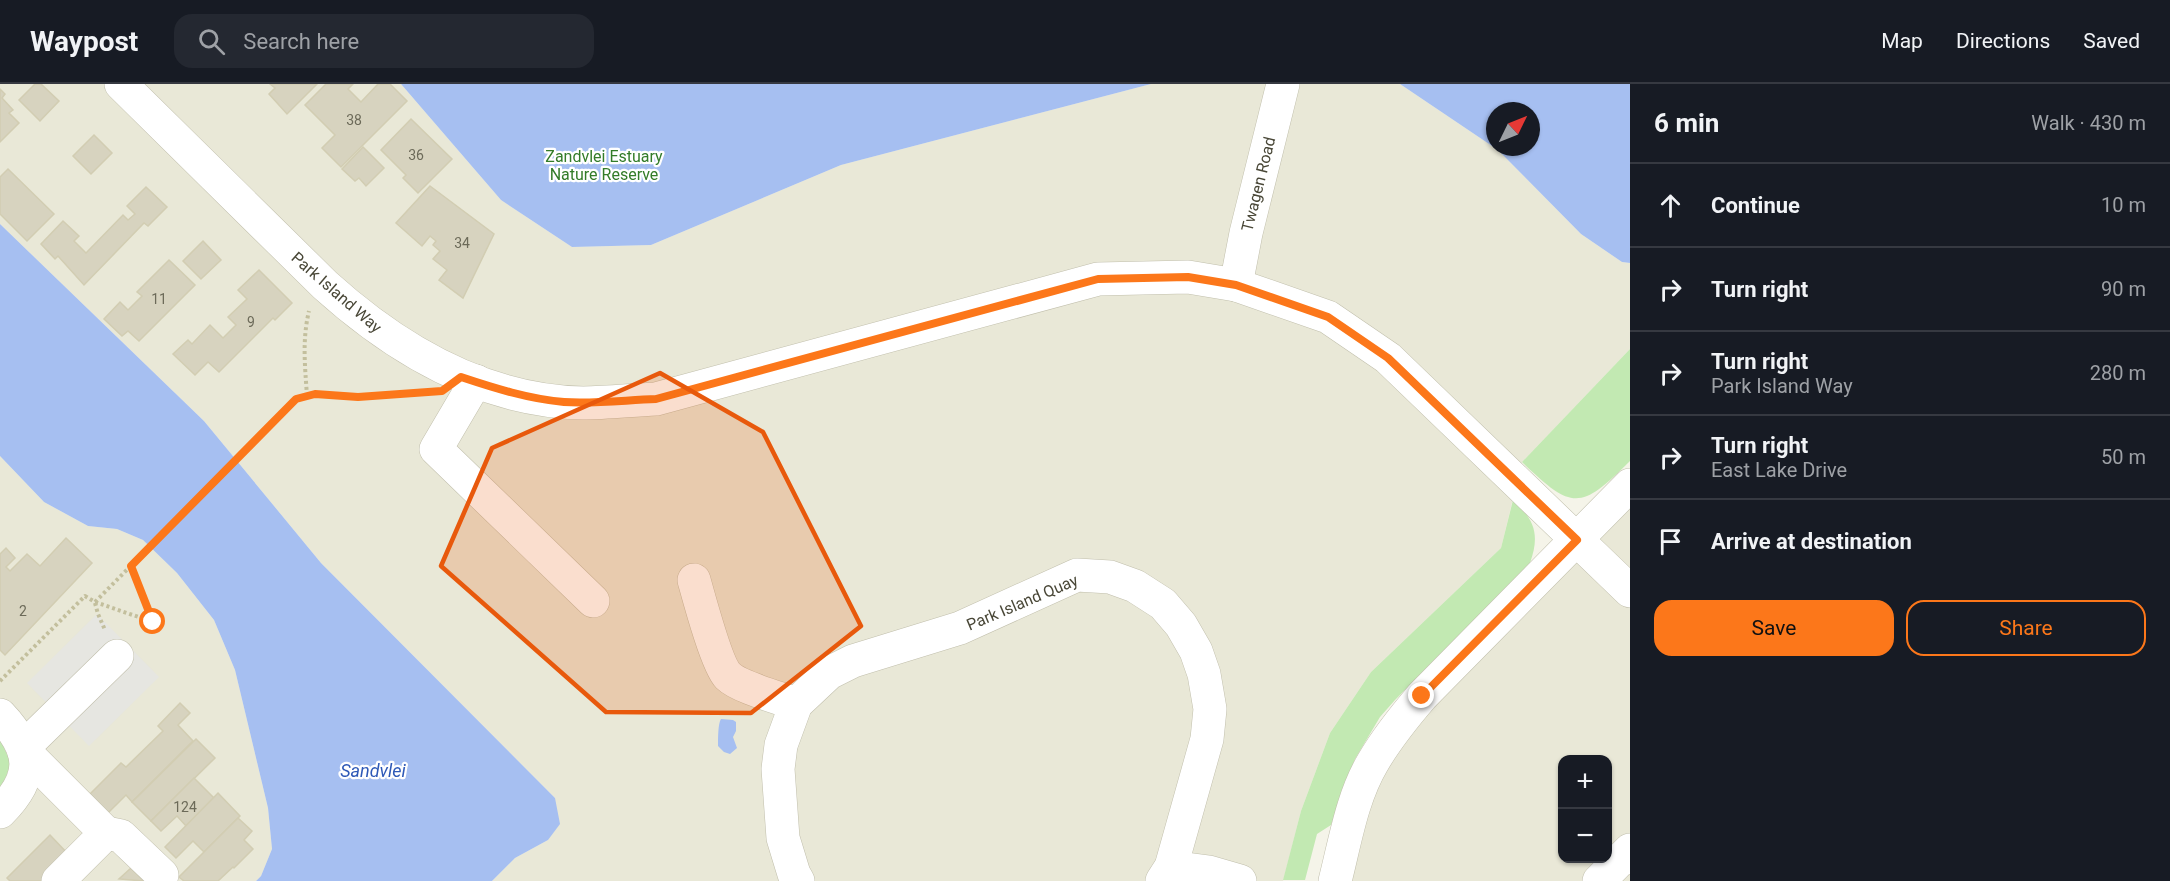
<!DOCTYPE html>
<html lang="en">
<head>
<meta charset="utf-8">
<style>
	body { margin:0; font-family:Roboto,sans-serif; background:#242831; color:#f1f3f6 }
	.controls { position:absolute; right:18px; bottom:18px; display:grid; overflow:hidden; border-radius:12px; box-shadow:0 2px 4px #0004 }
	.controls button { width:54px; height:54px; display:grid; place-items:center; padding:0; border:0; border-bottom:2px solid #363941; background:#171b24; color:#f1f3f6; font:30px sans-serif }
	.compass { position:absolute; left:1486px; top:18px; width:54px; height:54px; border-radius:50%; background:#171b24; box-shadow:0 2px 4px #0004; rotate:47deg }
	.stop { position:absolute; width:18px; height:18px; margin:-14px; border:4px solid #fc771a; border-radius:50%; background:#fff }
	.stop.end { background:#fc771a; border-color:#fff; box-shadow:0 2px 6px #0008 }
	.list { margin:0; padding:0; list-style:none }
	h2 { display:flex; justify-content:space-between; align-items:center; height:78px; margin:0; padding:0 24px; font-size:26px }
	h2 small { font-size:20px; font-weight:400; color:#9ea1a6 }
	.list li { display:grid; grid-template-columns:39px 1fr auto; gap:18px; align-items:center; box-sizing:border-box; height:84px; padding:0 24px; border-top:2px solid #363941 }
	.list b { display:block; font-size:22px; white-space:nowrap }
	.list p { margin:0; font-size:20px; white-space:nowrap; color:#9ea1a6 }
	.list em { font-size:20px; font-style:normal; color:#9ea1a6 }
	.actions { display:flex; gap:12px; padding:18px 24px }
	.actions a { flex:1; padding:14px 0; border:2px solid #fc771a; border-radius:18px; text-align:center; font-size:21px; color:#fc771a }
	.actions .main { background:#fc771a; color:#111 }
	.icon { flex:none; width:33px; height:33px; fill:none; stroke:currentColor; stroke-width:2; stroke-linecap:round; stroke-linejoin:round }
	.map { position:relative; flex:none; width:1630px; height:797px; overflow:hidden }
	header { display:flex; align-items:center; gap:36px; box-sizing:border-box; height:84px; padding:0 30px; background:#171b24; border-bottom:2px solid #363941 }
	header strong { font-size:28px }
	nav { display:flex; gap:33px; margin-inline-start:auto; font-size:21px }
	.search { width:420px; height:54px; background:#242831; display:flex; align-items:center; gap:15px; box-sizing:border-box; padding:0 21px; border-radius:18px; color:#9ea1a6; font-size:22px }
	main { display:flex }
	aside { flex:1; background:#171b24 }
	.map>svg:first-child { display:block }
	.residential { fill:#e9e8d7; fill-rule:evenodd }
	.green { fill:#c2e9b2 }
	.parking { fill:#e6e6e1 }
	.water { fill:#a6bff1; fill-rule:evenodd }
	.building { fill:#d7d3bf; stroke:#d2cdb2; stroke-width:1.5 }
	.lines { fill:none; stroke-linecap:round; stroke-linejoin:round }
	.minor-casing { stroke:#c1bfac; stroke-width:34 }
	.path { stroke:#c3bf9d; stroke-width:4; stroke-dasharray:3 3; stroke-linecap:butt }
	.minor { stroke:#fff; stroke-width:33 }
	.route { stroke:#fc771a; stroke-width:8 }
	.marked { fill:#e8590c; fill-opacity:0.2; stroke:#e8590c; stroke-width:4.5; stroke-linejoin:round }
	.labels { text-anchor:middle; stroke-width:4.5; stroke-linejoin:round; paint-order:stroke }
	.number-label { font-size:14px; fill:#6c6a59 }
	.park-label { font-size:16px; fill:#337c29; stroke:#fff }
	.street-label { font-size:16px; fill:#494737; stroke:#fff }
	.water-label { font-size:18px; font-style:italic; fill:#2e59b7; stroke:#fff }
</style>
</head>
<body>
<header>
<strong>Waypost</strong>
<div class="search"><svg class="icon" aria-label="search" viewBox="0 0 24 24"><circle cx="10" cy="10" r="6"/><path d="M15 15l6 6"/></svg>Search here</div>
<nav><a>Map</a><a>Directions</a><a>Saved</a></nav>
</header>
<main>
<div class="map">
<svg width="1630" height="797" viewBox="0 0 1630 797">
	<rect width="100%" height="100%" fill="#f5f4e9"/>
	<g class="residential">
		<path d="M 0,0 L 401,0 L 501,116 L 572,163 L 651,161 L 841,81 L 1151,0 L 1400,0 L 1498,66 L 1581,150 L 1622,178 L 1630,179 L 1630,265 L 1522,378 L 1501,464 L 1371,588 L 1330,649 L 1301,727 L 1283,797 L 492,797 L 515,774 L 548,756 L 555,714 L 321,479 L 204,337 L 0,140 Z"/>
		<path d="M 0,372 L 44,418 L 88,442 L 117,445 L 143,456 L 177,489 L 214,536 L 235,586 L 268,724 L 272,765 L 261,792 L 256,797 L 0,797 Z"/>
		<path d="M 1630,401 L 1630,797 L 1335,797 L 1371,680 ZM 1562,676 L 1608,676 L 1608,774 L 1562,774 Z"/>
	</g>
	<g class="green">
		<path d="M 1630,265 L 1630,377 C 1580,427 1572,426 1522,378 Z"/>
		<path d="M 1513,416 C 1535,436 1540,451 1530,479 L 1395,616 L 1380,633 L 1355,675 L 1331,741 L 1317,750 L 1305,796 L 1283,796 L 1301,727 L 1330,649 L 1371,588 L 1501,464 Z"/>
		<path d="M 0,654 L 11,680 L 0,709 Z"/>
	</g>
	<path class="parking" d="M 97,530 L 159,593 L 89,662 L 27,599 Z"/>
	<g class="water">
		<path d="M 401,0 L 1151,0 L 841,81 L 651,161 L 572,163 L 501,116 Z"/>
		<path d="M 1400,0 L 1630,0 L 1630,179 L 1622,178 L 1581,150 L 1498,66 ZM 1495,27 L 1531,27 L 1531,63 L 1495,63 Z"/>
		<path d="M 0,140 L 204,337 L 321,479 L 555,714 L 560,740 L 548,756 L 515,774 L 492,797 L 256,797 L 261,792 L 272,765 L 268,724 L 235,586 L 214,536 L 177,489 L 143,456 L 117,445 L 88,442 L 44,418 L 0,372 Z"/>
		<path d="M 721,635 L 733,636 L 736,638 L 736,647 L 733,653 L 737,664 L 730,670 L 724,668 L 718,662 C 718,655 718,639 721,635 Z"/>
	</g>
	<g class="building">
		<path d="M 35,0 L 41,0 L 59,17 L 40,37 L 19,16 Z"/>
		<path d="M 270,0 L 317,0 L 287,30 L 269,10 L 275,4 Z"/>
		<path d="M 326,0 L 353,0 L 348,5 L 361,18 L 378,0 L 390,0 L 407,17 L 341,83 L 322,64 L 335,51 L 305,21 Z"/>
		<path d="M 0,5 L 5,10 L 2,14 L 13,26 L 9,29 L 19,39 L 0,58 Z"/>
		<path d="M 411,35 L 452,75 L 418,109 L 403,94 L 406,91 L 381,66 Z"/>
		<path d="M 94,51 L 112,69 L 91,90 L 73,72 Z"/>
		<path d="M 363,63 L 384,84 L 366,102 L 359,94 L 355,97 L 342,85 Z"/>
		<path d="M 8,85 L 54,130 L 27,157 L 0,130 L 0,93 Z"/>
		<path d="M 430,102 L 494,150 L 463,214 L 439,196 L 447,186 L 433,175 L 440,167 L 433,161 L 436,157 L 430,152 L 422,162 L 396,139 Z"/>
		<path d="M 146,103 L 167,123 L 148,142 L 144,139 L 84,201 L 58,172 L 55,175 L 41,160 L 63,137 L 79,152 L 74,157 L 86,169 L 123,131 L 128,136 L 135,130 L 127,122 Z"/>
		<path d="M 203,157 L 221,176 L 201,195 L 183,177 Z"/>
		<path d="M 169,176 L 195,201 L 139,257 L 128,247 L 122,252 L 104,235 L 120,218 L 128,226 L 142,212 L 137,208 Z"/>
		<path d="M 259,186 L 292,219 L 275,236 L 273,234 L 219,288 L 208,278 L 195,291 L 173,270 L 188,256 L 192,260 L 210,241 L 223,254 L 236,241 L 228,233 L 247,215 L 238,206 Z"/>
		<path d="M 66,454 L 92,479 L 5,571 L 0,566 L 0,470 L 6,464 L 15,474 L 6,483 L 10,487 L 27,470 L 40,482 Z"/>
		<path d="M 180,619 L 190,629 L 178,641 L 193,657 L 132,718 L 126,711 L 108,729 L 90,710 L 121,679 L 126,683 L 163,647 L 158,642 Z"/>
		<path d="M 196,655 L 215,674 L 151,737 L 132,718 Z"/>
		<path d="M 194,694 L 214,714 L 186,742 L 177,732 L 161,747 L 151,737 Z"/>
		<path d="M 218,709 L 240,732 L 204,768 L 193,757 L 176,774 L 165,763 Z"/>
		<path d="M 238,734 L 252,747 L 244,756 L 253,765 L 234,784 L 233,783 L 218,797 L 184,797 L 179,793 Z"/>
		<path d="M 50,751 L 69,771 L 43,797 L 10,797 L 7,794 Z"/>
		<path d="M 131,784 L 144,797 L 119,795 Z"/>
	</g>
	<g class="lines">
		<g class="minor-casing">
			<g id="minor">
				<path d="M 121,0 L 325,201 C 397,266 483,317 583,319 C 607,319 632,316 656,315 L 1098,195 L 1188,193 L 1236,201 L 1328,233 L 1388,274 L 1630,507"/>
				<path d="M 1236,201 L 1246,149 L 1283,0"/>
				<path d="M 476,297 L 436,365 L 593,517"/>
				<path d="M 694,496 C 699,514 717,581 728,592 C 739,603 780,614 796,620"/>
				<path d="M 0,631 C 34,667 35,693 0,728"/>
				<path d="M 24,667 L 106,749 L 58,797"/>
				<path d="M 24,667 L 29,658 L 117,572"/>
				<path d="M 106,749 L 121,752 L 162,791"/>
				<path d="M 1171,783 L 1209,788 L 1240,797"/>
				<path d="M 798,797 L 794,790 L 783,754 L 778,685 L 781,661 L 796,620 L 829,589 L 853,577 L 960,544 L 1077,491 L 1110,493 L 1135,502 L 1163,520 L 1181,541 L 1196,567 L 1204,590 L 1210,625 L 1207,655 L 1171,783 L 1162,797"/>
				<path d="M 1335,797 C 1345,758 1352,713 1373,678 C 1387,654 1404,633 1422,612 L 1630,401"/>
				<path d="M 1599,797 L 1630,766"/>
			</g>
		</g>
		<g class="path">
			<path d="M 307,312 C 305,282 302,256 309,227"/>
			<path d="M 95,518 L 296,315 L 315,311 L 358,313 L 420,308"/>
			<path d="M 95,519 L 98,530 L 105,546"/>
			<path d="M 0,597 L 85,512 L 95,518 L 153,538 L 131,482"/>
		</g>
		<use href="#minor" class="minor"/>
	</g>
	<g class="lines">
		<path class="route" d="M 153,538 L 131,482 L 296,315 L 315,310 L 358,313 L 442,307 L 461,293 C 494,304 529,315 564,318 C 594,320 626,316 656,315 L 1098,195 L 1188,193 L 1236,201 L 1328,233 L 1388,274 L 1577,456 L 1422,612"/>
	</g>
	<path class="marked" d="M 660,289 L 763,348 L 861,542 L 751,629 L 606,628 L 441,482 L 492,364 Z"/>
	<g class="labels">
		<g class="number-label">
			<text x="354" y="41">38</text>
			<text x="416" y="76">36</text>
			<text x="462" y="164">34</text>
			<text x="159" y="220">11</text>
			<text x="251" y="243">9</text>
			<text x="23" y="532">2</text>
			<text x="185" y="728">124</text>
		</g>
		<g class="park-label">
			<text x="604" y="78">Zandvlei Estuary<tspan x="604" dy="18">Nature Reserve</tspan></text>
		</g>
		<g class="street-label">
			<text transform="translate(1258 100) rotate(-76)" y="6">Twagen Road</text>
			<text transform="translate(337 208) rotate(41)" y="6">Park Island Way</text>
			<text transform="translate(1022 518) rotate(-23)" y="6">Park Island Quay</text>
		</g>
		<g class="water-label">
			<text x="373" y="693">Sandvlei</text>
		</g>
	</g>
</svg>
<div class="controls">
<button>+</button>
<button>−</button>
</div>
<svg class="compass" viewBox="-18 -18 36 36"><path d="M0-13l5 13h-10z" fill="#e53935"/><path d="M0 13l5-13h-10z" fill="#9ea1a6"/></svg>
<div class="stop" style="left:153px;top:538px"></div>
<div class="stop end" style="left:1422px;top:612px"></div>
</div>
<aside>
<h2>6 min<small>Walk · 430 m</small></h2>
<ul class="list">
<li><svg class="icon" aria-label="ahead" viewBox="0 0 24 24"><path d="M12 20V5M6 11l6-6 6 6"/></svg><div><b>Continue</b></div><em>10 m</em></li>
<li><svg class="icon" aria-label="right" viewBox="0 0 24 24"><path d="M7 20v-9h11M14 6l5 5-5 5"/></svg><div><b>Turn right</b></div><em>90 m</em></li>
<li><svg class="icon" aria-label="right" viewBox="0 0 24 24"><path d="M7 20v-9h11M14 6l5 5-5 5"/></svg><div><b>Turn right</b><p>Park Island Way</p></div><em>280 m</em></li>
<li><svg class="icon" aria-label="right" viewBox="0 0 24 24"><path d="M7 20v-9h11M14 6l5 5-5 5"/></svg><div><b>Turn right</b><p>East Lake Drive</p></div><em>50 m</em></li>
<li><svg class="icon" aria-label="arrive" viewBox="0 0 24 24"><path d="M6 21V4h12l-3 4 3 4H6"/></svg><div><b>Arrive at destination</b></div></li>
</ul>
<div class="actions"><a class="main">Save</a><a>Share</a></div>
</aside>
</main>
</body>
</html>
